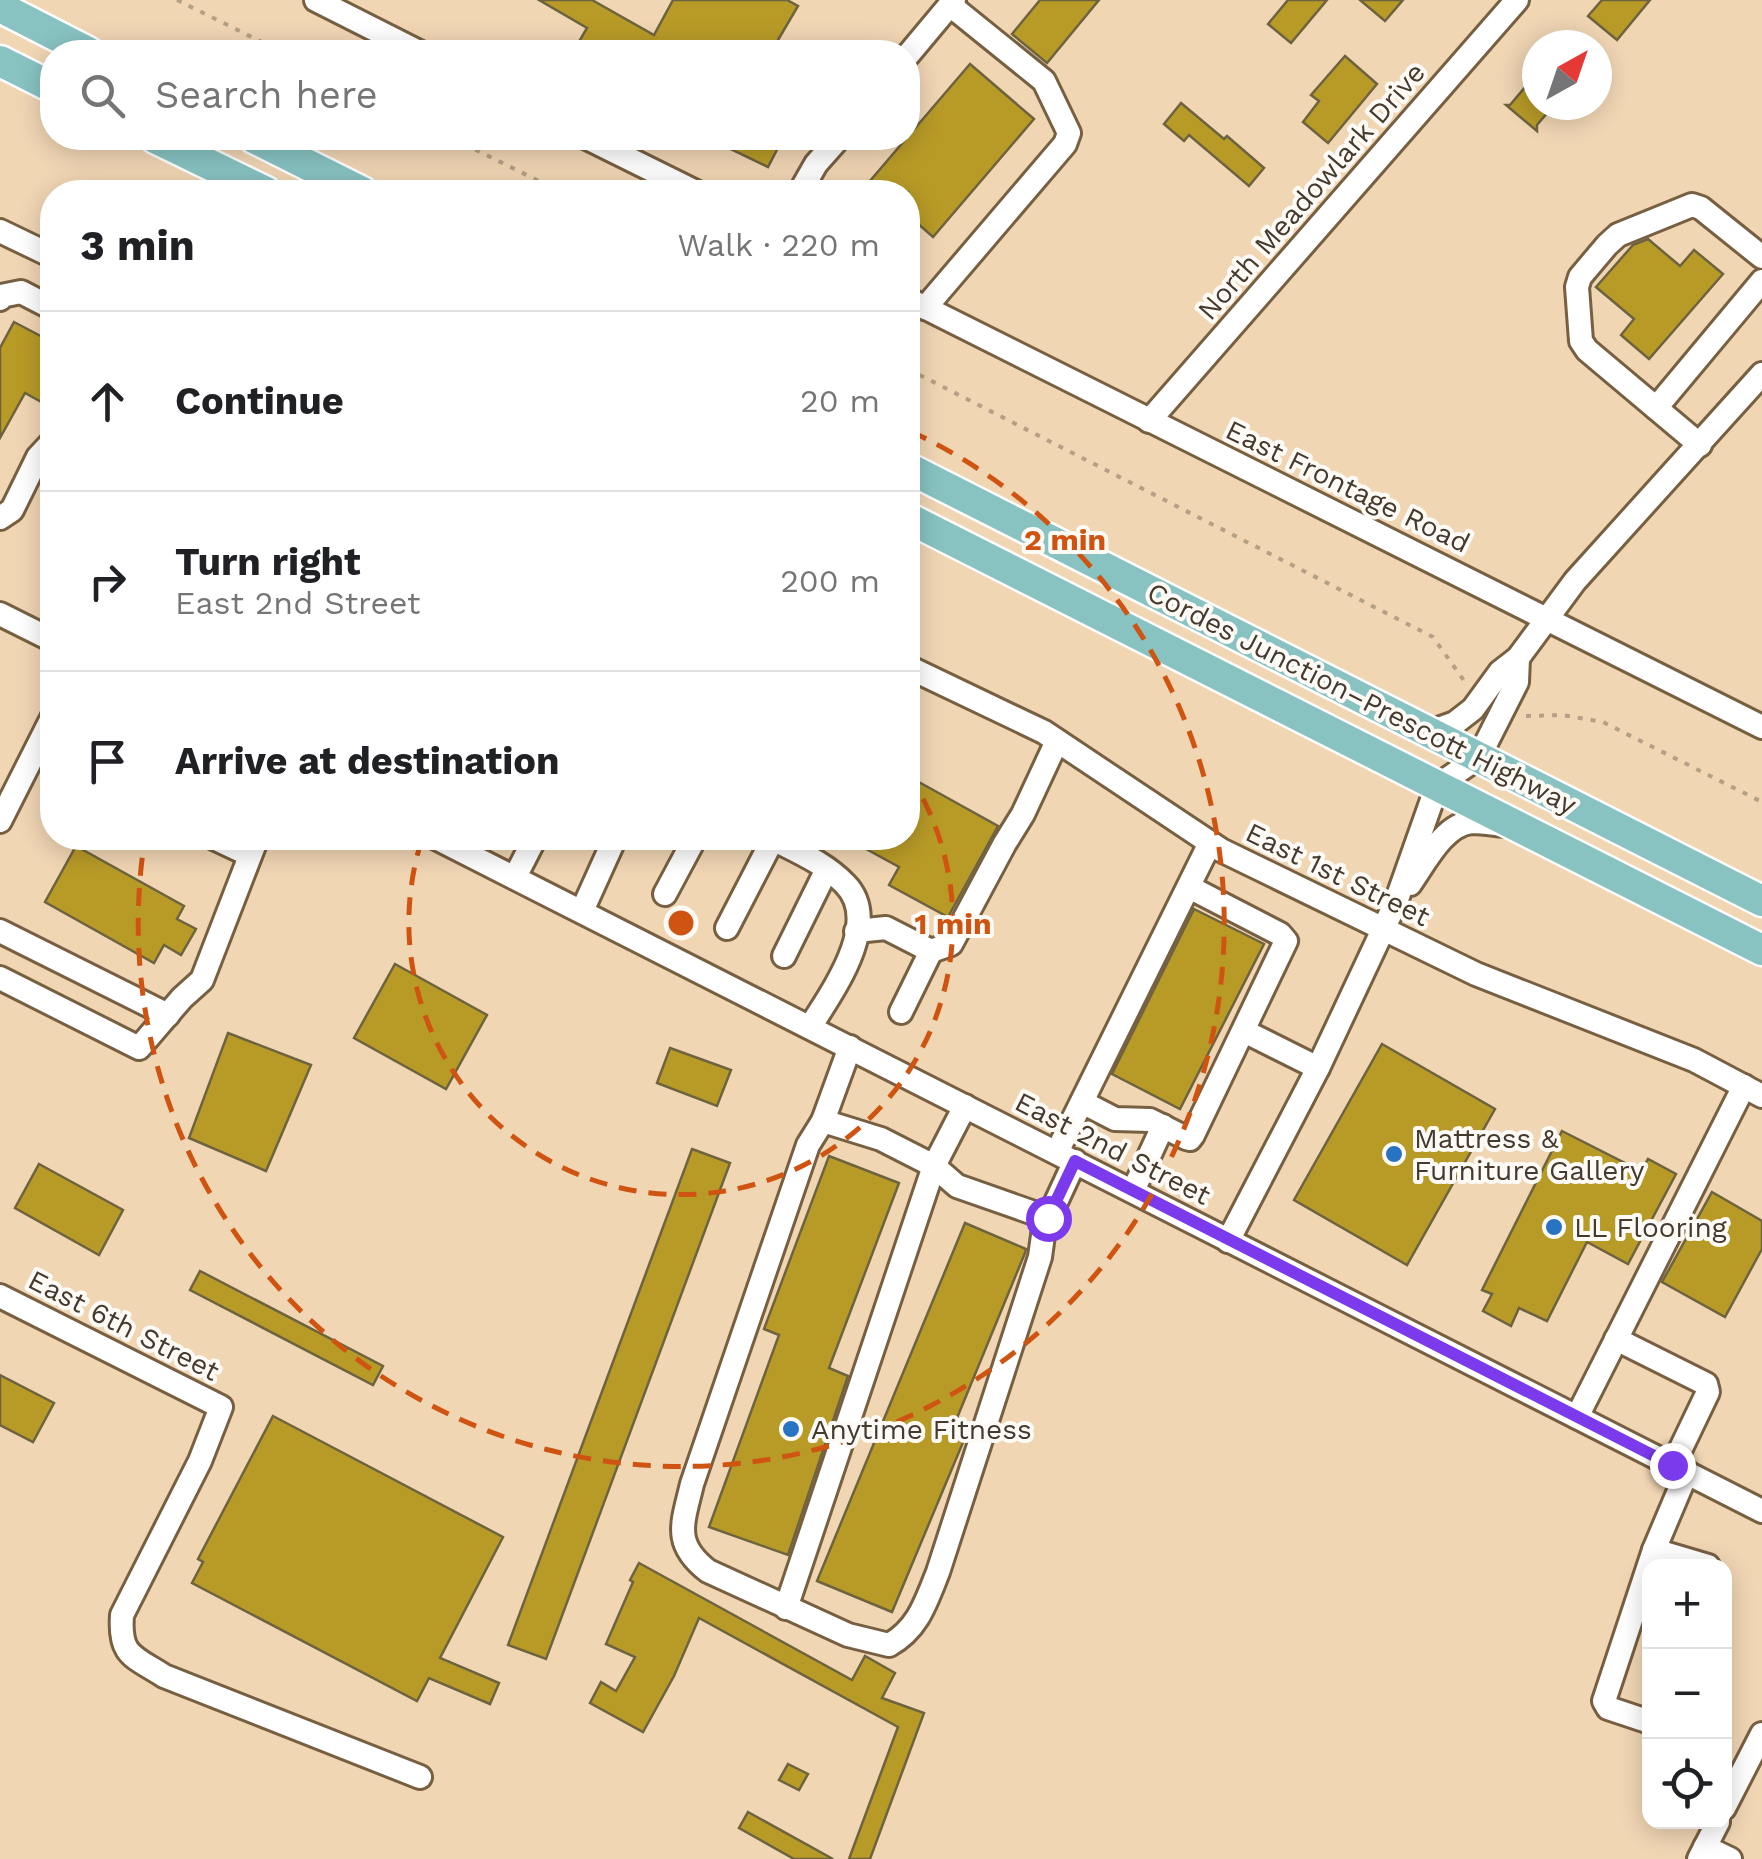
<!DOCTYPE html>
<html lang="en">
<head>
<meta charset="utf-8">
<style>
	body { margin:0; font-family:"Work Sans",sans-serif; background:#f2f2f2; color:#202124 }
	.controls { position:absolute; right:30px; bottom:30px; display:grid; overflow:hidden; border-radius:20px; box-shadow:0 5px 25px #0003 }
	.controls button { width:90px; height:90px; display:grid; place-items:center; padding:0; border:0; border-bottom:2px solid #e0e0e0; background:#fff; color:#202124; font:50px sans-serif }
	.compass { position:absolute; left:1522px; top:30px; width:90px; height:90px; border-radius:50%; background:#fff; box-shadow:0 5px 25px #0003; rotate:40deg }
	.stop { position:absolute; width:30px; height:30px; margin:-22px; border:8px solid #7c3aed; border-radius:50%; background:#fff }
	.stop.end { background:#7c3aed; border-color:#fff; box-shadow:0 2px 10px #0008 }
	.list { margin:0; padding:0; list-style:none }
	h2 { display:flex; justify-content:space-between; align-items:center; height:130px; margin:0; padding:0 40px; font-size:42px }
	h2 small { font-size:32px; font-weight:400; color:#757577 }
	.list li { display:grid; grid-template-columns:65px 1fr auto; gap:30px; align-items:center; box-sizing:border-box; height:180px; padding:0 40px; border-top:2px solid #e0e0e0 }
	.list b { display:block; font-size:38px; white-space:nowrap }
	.list p { margin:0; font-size:32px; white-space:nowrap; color:#757577 }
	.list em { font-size:32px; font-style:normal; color:#757577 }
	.icon { flex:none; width:55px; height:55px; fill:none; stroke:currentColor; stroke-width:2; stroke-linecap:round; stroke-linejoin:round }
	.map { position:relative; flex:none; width:1762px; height:1859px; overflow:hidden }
	.search { position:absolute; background:#fff; box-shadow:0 5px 25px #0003; left:40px; top:40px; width:880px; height:110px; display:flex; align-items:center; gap:25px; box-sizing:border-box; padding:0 35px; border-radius:40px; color:#757577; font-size:38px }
	.panel { position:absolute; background:#fff; box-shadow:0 5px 25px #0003; left:40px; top:180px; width:880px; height:670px; border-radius:40px }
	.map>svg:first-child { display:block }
	.building { fill:#b89b27; stroke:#6e633f; stroke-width:2.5 }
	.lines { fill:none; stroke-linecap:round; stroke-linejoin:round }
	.minor-casing { stroke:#775f41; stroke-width:28 }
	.major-casing { stroke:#fff; stroke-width:35 }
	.path { stroke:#b5a085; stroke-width:4; stroke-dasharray:5 8; stroke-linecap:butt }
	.minor { stroke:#fff; stroke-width:22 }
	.major { stroke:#88c3c2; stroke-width:30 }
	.route { stroke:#7c3aed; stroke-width:12 }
	.ring { fill:none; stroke:#d05411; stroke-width:5; stroke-dasharray:18 12 }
	.poi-dot { fill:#2973c3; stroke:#fefbf7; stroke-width:4 }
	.labels { text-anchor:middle; stroke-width:8; stroke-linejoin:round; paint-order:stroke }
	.street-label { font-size:28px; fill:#453a2d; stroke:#fefbf7 }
	.poi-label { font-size:28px; fill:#453a2d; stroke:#fefbf7; text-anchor:start }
	.centre { fill:#d05411; stroke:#fefbf7; stroke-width:5 }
	.ring-label { font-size:30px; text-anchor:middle; font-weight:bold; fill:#d05411; stroke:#fefbf7; stroke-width:8; stroke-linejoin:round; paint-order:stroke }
</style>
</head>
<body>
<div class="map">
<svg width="1762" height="1859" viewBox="0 0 1762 1859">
	<rect width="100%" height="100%" fill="#f1d6b4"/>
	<g class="building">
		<path d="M 539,0 L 592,0 L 654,35 L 673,0 L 787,0 L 798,6 L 771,52 L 573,52 L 587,28 Z"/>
		<path d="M 1040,0 L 1099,0 L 1047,63 L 1012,34 Z"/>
		<path d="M 1288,0 L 1327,0 L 1291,43 L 1268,24 Z"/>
		<path d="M 1360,0 L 1403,0 L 1385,21 Z"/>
		<path d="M 1602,0 L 1650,0 L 1617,40 L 1588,16 Z"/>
		<path d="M 1345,56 L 1377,84 L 1328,143 L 1303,122 L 1319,101 L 1311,95 Z"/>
		<path d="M 970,64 L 1034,119 L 933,237 L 908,215 L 908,192 L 881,192 L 869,182 Z"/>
		<path d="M 1537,73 L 1537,105 L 1554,105 L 1537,125 L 1537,131 L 1506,105 L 1510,105 Z"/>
		<path d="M 1181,103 L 1224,139 L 1227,136 L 1264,168 L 1249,186 L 1189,135 L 1184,141 L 1164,124 Z"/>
		<path d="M 708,138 L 783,138 L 768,167 Z"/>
		<path d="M 1648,239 L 1680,266 L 1694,250 L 1723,274 L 1649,359 L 1621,335 L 1634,319 L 1596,287 L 1633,245 Z"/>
		<path d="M 14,322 L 52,342 L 52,408 L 25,393 L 0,438 L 0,348 Z"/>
		<path d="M 908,776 L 998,826 L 948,917 L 889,885 L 899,867 L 846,838 L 908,838 Z"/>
		<path d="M 76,846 L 184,906 L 177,919 L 196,929 L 181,955 L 164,945 L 154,963 L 45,902 Z"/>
		<path d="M 1194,909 L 1264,944 L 1180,1109 L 1112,1074 Z"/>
		<path d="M 395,964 L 487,1015 L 446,1089 L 354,1038 Z"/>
		<path d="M 228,1033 L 311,1065 L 266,1171 L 189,1138 Z"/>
		<path d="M 1382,1044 L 1495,1109 L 1407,1265 L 1294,1200 Z"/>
		<path d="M 670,1048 L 731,1070 L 717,1106 L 657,1083 Z"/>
		<path d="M 1562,1131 L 1641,1171 L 1648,1159 L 1676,1174 L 1628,1264 L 1587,1242 L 1547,1321 L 1519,1308 L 1511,1326 L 1483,1311 L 1492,1294 L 1482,1290 Z"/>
		<path d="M 692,1149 L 730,1163 L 546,1659 L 508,1645 Z"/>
		<path d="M 829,1156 L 899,1183 L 829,1368 L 848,1376 L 788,1555 L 709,1527 L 779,1335 L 764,1329 Z"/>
		<path d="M 39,1164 L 123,1210 L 99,1255 L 15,1208 Z"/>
		<path d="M 1712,1192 L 1762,1221 L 1762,1249 L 1725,1317 L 1662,1282 Z"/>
		<path d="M 965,1223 L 1026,1249 L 1025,1253 L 950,1435 L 964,1440 L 892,1612 L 817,1581 Z"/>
		<path d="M 200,1271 L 383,1366 L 373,1385 L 190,1290 Z"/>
		<path d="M 0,1375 L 54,1403 L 33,1442 L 0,1425 Z"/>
		<path d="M 273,1416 L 503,1537 L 440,1658 L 499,1683 L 490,1704 L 429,1678 L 417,1701 L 192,1583 L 203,1562 L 198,1559 Z"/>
		<path d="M 639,1563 L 852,1680 L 865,1656 L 895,1673 L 882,1698 L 924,1713 L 870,1859 L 849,1859 L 898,1727 L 699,1618 L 674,1676 L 643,1732 L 590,1703 L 601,1682 L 616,1691 L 635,1657 L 606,1644 L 633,1582 L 630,1580 Z"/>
		<path d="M 788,1764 L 808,1774 L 799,1790 L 779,1780 Z"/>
		<path d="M 748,1812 L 833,1859 L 794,1859 L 739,1828 Z"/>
	</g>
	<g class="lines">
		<g class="minor-casing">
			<g id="minor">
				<path d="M 316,0 L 419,52"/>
				<path d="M 908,55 L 954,0"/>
				<path d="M 587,138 L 696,192"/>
				<path d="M 800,192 L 816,164 L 839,138"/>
				<path d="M 0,231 L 52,256"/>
				<path d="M 0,299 L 1,296 L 21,292 L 52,308"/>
				<path d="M 908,299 L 1762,727"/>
				<path d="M 925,308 L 1065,144 L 1069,133 L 1044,81 L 950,5"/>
				<path d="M 1656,408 L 1762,281"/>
				<path d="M 1149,421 L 1517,0"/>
				<path d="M 1700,445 L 1587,350 L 1581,341 L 1577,287 L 1580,277 L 1607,245 L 1618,235 L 1692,205 L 1701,208 L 1762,257"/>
				<path d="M 0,518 L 12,510 L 38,457 L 52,442"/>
				<path d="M 0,614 L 52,640"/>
				<path d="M 908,667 L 1044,732 L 1221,850 L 1476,974 L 1694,1060 L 1762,1096"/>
				<path d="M 1430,732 L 1455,723 L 1473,709 L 1500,672 L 1518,658 L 1575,581 L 1762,374"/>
				<path d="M 0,821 L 52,718"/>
				<path d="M 214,838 L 250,855"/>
				<path d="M 436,838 L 1762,1511"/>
				<path d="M 771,838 C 796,851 825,863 845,884 C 883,922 832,992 810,1027"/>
				<path d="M 515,877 L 535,838"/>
				<path d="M 1410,884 C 1425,863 1444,824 1472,822 C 1483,822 1494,824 1505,825"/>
				<path d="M 665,894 L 695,838"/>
				<path d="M 582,911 L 615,838"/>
				<path d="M 727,928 L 773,839"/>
				<path d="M 0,931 L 168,1015"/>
				<path d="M 856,931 L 886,928 L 931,951 L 951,944 L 1005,843 L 1023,814 L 1057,741"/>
				<path d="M 784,956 L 827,869"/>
				<path d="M 0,978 L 139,1048 L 182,998 L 202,980 L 257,838"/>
				<path d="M 901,1012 L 931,951"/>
				<path d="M 1244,1031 L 1318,1068"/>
				<path d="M 850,1047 L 823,1121 L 808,1145 L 692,1484 C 683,1523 672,1543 708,1571 L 848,1635 L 889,1645 C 918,1629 926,1602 938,1572 L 1040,1257 L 1044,1228 L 1075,1161"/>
				<path d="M 1082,1102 L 1115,1119 L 1150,1120 L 1186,1138 L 1190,1139 L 1193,1135 L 1286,941 L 1280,934 L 1189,887"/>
				<path d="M 823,1121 L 881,1139 L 934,1166 L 957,1186 L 1048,1218"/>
				<path d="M 1057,1152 L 1210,843"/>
				<path d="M 1133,1191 L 1163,1126"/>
				<path d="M 1228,1241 L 1318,1068 L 1396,902 L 1437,786 L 1479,757 L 1517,682 L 1518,658"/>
				<path d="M 0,1296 L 221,1407 L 200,1461 L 122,1615 C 119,1656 133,1656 164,1676 L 420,1777"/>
				<path d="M 1616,1339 L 1706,1384 L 1708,1392 L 1673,1465"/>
				<path d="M 1577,1417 L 1744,1086"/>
				<path d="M 1654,1550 L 1708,1566"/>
				<path d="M 786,1608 L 934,1166 L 965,1106"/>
				<path d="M 1650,1722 L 1608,1708 L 1604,1701 L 1654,1550 L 1687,1472"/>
				<path d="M 1724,1808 L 1762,1734"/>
				<path d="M 1705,1847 L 1730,1859"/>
				<path d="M 1699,1859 L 1718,1822"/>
			</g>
		</g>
		<g class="major-casing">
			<g id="major">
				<path d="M 0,7 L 88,52"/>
				<path d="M 0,61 L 52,87"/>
				<path d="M 155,138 L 266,192"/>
				<path d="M 254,138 L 362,192"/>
				<path d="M 908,468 L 1762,901"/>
				<path d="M 908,518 L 1762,950"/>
			</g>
		</g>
		<g class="path">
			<path d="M 177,0 L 282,52"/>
			<path d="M 452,138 L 561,192"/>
			<path d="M 908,369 L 1433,637 L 1465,682"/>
			<path d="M 1526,716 L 1562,715 L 1603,722 L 1762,802"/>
		</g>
		<use href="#minor" class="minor"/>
		<use href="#major" class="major"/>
	</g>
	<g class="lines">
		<path class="route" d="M 1048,1218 L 1075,1161 L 1672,1465"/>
	</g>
	<g class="ring">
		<path d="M908 773A272 272 0 1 1 422 839"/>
		<path d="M910 431A543 543 0 1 1 145 838"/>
	</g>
	<g class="poi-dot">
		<circle cx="1394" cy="1154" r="10"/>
		<circle cx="1554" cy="1227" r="10"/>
		<circle cx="791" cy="1429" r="10"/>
	</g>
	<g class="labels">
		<g class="street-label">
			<text transform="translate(1311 191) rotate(-49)" y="10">North Meadowlark Drive</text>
			<text transform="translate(1348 486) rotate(26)" y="10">East Frontage Road</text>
			<text transform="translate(1362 698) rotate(27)" y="10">Cordes Junction–Prescott Highway</text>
			<text transform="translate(1338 874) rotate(26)" y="10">East 1st Street</text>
			<text transform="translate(1113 1148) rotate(27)" y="10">East 2nd Street</text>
			<text transform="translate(124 1325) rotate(27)" y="10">East 6th Street</text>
		</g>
		<g class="poi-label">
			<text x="1414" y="1148">Mattress &amp;<tspan x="1414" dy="32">Furniture Gallery</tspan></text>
			<text x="1574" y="1237">LL Flooring</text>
			<text x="811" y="1439">Anytime Fitness</text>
		</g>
	</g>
	<circle cx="681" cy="923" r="15" class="centre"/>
	<g class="ring-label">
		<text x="1065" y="550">2 min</text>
		<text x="953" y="934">1 min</text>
	</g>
</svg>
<div class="controls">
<button>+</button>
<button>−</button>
<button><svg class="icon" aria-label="locate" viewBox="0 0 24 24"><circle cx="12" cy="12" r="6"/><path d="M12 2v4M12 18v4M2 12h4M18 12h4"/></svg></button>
</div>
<svg class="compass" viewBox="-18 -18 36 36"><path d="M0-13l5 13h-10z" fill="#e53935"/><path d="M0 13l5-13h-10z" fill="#757577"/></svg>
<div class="stop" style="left:1048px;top:1218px"></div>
<div class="stop end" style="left:1672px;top:1465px"></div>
<div class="search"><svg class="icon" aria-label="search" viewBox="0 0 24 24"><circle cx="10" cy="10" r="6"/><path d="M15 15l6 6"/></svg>Search here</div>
<section class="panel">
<h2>3 min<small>Walk · 220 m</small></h2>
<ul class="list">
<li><svg class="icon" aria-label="ahead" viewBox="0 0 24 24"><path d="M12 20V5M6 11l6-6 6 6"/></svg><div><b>Continue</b></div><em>20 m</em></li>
<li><svg class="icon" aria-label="right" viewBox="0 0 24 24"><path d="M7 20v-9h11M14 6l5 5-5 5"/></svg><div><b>Turn right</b><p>East 2nd Street</p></div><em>200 m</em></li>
<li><svg class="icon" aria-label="arrive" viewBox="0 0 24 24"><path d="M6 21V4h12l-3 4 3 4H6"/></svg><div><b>Arrive at destination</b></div></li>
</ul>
</section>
</div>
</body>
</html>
